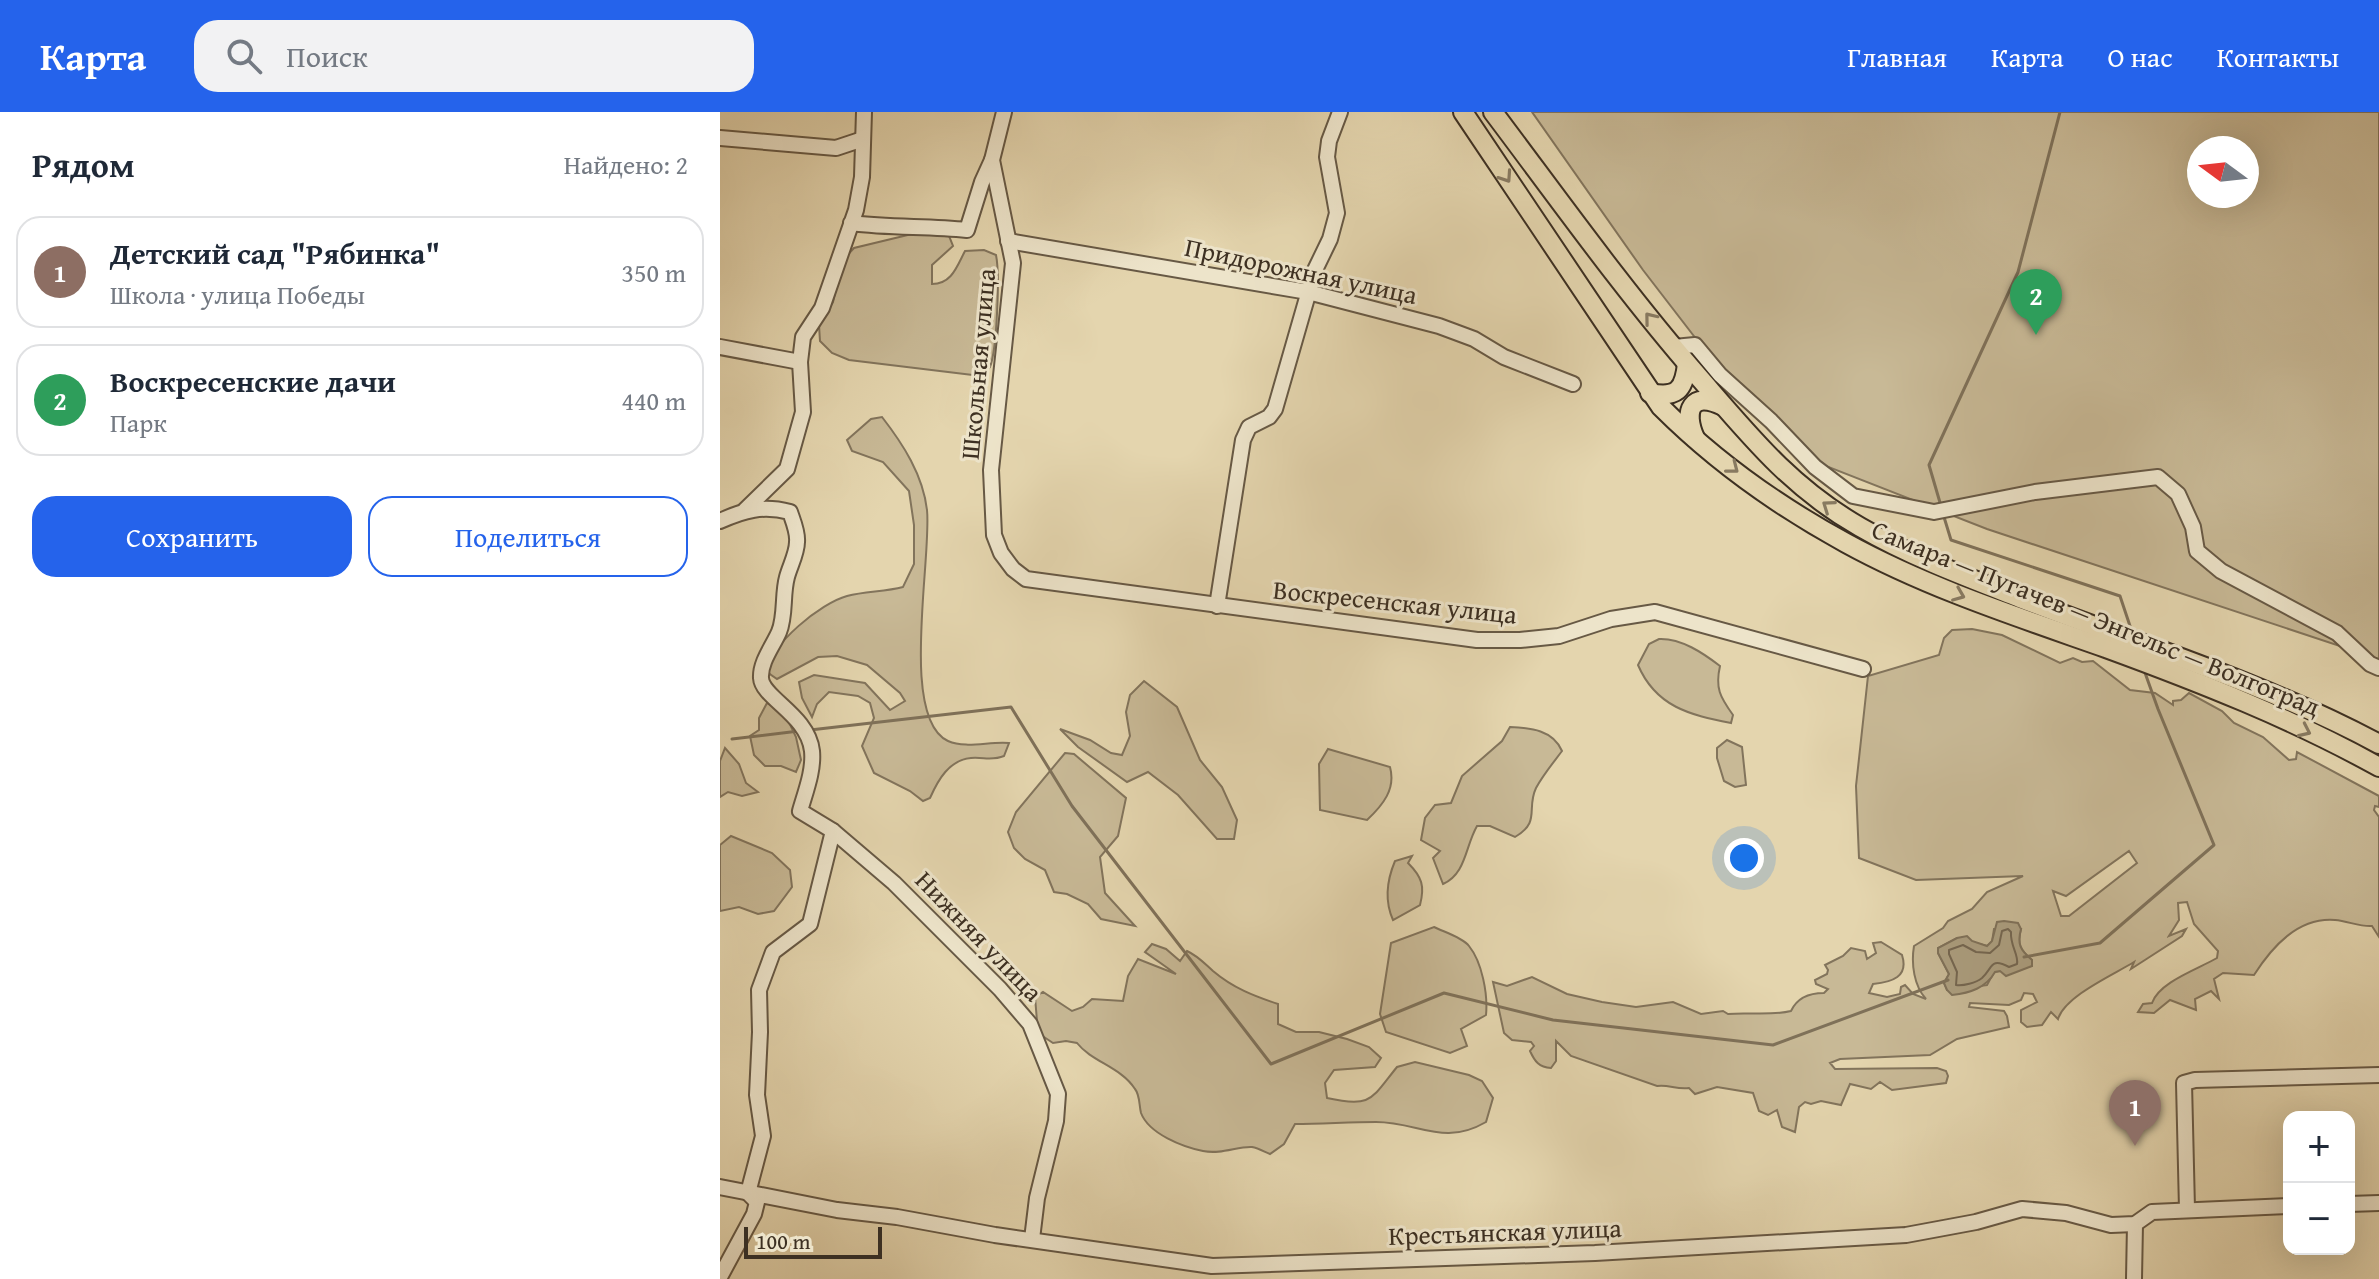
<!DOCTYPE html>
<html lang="ru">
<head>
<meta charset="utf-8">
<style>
	body { margin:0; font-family:"Gentium Book Plus",serif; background:#f2f2f3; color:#1f2937 }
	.controls { position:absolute; right:24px; bottom:24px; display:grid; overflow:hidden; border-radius:16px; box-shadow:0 8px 32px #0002 }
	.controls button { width:72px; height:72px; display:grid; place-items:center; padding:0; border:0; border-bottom:2px solid #e0e1e3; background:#fff; color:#1f2937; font:40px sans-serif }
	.compass { position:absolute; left:1467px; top:24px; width:72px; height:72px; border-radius:50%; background:#fff; box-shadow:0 8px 32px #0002; rotate:285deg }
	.scale { position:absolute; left:24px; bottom:20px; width:138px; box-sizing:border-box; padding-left:8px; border:4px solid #3d3022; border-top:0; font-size:22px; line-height:28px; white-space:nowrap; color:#3d3022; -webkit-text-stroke:6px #ede4ca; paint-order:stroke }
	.you { position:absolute; left:1024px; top:746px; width:28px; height:28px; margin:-20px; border:6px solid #fff; border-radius:50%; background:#1a73e8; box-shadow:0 0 0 12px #1a73e833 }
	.badge { display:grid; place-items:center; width:52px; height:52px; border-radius:50%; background:#2563eb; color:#fff; font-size:26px; font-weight:700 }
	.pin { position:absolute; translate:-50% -66px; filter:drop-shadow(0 2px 4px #0008) }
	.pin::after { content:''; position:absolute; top:42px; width:28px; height:24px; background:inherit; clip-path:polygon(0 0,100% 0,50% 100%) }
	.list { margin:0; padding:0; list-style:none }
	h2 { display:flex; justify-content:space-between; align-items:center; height:104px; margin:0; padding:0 32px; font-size:34px }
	h2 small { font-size:26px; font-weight:400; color:#747a83 }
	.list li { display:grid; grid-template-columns:52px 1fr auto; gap:24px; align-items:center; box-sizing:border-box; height:112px; margin:0 16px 16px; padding:0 16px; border:2px solid #e0e1e3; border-radius:24px }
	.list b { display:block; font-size:30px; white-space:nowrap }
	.list p { margin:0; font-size:26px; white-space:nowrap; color:#747a83 }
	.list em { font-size:26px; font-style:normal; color:#747a83 }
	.actions { display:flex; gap:16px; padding:24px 32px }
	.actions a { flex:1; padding:18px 0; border:2px solid #2563eb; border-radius:24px; text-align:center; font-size:28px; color:#2563eb }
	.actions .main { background:#2563eb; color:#fff }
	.icon { flex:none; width:44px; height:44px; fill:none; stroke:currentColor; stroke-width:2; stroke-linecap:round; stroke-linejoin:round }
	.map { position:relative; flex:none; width:1659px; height:1167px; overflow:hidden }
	header { display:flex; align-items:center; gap:48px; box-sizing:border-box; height:112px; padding:0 40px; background:#2563eb; color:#fff }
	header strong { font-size:38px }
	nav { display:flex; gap:44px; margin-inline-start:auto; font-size:28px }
	.search { width:560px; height:72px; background:#f2f2f3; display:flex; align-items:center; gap:20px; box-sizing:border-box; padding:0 28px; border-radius:24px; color:#747a83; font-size:30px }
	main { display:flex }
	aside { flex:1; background:#fff }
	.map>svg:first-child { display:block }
	.green { fill:#c8b996; stroke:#82745c; stroke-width:2; fill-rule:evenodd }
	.water { fill:#ab9d7e; stroke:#7f7159; stroke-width:2 }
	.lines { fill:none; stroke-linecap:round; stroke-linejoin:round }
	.shore { stroke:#746650; stroke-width:2 }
	.stream { stroke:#7f7159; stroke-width:3 }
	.minor-casing { stroke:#675945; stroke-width:18 }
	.major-casing { stroke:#3d3022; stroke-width:22 }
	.minor { stroke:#ede4ca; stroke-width:14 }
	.major { stroke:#e4d5ae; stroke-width:18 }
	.oneway { stroke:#887a61 }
	.labels { text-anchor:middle; stroke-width:6; stroke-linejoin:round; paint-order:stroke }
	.street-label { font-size:26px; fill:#3d3022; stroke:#ede4ca }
</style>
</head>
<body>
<header>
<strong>Карта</strong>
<div class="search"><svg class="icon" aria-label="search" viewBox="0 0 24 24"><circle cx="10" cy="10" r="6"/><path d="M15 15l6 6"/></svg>Поиск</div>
<nav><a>Главная</a><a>Карта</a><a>О нас</a><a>Контакты</a></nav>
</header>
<main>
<aside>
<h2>Рядом<small>Найдено: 2</small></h2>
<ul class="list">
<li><span class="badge" style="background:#8d6e63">1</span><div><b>Детский сад &quot;Рябинка&quot;</b><p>Школа · улица Победы</p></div><em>350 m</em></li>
<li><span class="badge" style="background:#2e9e5b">2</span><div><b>Воскресенские дачи</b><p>Парк</p></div><em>440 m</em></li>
</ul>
<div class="actions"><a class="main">Сохранить</a><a>Поделиться</a></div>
</aside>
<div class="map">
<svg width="1659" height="1167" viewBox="0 0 1659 1167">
	<rect width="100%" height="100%" fill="#e4d5ae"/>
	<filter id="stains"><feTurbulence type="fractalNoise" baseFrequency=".0025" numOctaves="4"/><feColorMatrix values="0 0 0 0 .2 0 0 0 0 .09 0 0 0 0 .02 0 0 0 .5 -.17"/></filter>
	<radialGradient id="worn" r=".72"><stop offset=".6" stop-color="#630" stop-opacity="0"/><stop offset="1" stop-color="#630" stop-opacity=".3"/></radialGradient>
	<g class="green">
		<path d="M 812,0 L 1659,0 L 1659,547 L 1267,417 L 1093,349 L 1024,289 L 923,158 ZM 1479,36 L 1527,36 L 1527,84 L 1479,84 Z"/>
		<path d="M 196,121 L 229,124 L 233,134 L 212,153 L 212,172 C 232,172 237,154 245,139 L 264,138 L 276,143 C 280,162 277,237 270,255 C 269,256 262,264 261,264 L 129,248 L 112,241 L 100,229 L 99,213 L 113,190 L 122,149 L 134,136 Z"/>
		<path d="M 162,305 C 183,332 203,363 207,398 C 212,446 179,606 228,629 C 246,637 270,629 289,631 L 284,644 C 272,649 264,645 251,646 C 229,648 218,668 210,686 L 203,689 L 190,679 L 154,661 L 142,634 L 154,606 L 150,591 L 138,584 L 109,580 L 97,592 L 92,605 L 82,586 L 79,570 L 94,563 L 145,571 L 170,598 L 185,589 L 180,581 L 147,553 L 117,544 L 98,545 L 57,567 L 47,560 C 50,532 101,491 127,484 C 146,479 164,480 183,475 L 194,452 L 194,413 L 189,379 L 163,350 L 132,339 L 127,328 L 151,307 Z"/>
		<path d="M 1252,517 L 1282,523 L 1340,551 L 1353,546 L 1362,550 L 1373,549 L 1410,578 L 1435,581 L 1453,593 L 1453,589 L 1461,588 L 1469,581 L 1502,599 L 1514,611 L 1543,625 L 1569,648 L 1576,647 L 1577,640 L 1659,684 L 1659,695 L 1655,694 L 1654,698 L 1659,705 L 1659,825 L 1652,814 C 1640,815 1628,809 1615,808 C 1578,805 1552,835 1534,863 L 1503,861 L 1494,867 L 1499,887 L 1491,879 L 1475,887 L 1476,898 L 1450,888 L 1434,901 L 1418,900 L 1423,892 L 1432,891 C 1439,870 1478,857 1497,846 L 1498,839 L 1474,812 L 1467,790 L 1458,791 L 1459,808 L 1449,824 L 1466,817 L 1462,824 L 1411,857 L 1414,850 C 1393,863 1345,884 1338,907 L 1331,900 L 1322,913 L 1307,915 L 1301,910 L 1301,898 L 1317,890 L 1313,882 L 1304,881 L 1301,888 L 1289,893 L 1250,891 L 1249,895 L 1284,899 L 1287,904 L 1289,915 L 1237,927 L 1210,943 L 1120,947 L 1110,951 L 1115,957 L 1217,956 L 1226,959 L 1228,964 L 1226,971 L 1172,978 L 1160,970 L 1151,977 L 1130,972 L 1121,993 L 1101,989 L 1091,992 L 1085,990 L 1079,995 L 1075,1020 L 1062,1015 L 1057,998 L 1048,1003 L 1039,999 L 1033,981 L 997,975 L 975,982 L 969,976 C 957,978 948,972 937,974 L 851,944 L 836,929 L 836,949 L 831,956 C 819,955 815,950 810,939 L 814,934 L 811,930 L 792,928 L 784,921 L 773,870 L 787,874 L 812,865 L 847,882 L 882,890 L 916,895 L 953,890 L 981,902 L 1003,899 L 1008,902 C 1028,900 1051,904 1071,899 C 1077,886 1090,881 1104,881 L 1108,877 L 1096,872 L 1095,868 L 1107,862 L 1108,858 L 1105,853 L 1123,844 L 1131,836 L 1145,839 L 1147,847 L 1156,841 L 1153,831 L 1161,830 L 1182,843 C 1189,865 1172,870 1153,872 L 1149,881 L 1167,885 L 1180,882 L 1181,875 L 1185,873 L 1193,882 L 1206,887 C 1194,874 1191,852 1194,834 L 1223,816 L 1228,809 L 1252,797 L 1267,780 L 1303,764 L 1196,768 L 1139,746 L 1136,674 L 1148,564 L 1219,543 L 1224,526 L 1232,518 ZM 1409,739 L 1417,751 L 1349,804 L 1341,804 L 1333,779 L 1346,784 ZM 1274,817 L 1301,817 C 1297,832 1300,838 1312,848 L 1312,854 L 1274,860 L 1267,873 L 1227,878 L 1224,871 L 1229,862 L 1218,841 L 1218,836 L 1237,826 L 1267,834 L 1272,830 Z"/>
		<path d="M 939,527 C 961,526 983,541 1000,554 C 995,576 1000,585 1013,603 L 1011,611 C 970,603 936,595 918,553 L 929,532 Z"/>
		<path d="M 424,569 L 457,595 L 480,648 L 502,675 L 517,708 L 514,727 L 497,727 L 458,683 L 428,660 L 407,670 L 358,635 L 340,617 L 370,628 L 391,641 L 402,643 L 410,624 L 406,600 L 410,583 Z"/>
		<path d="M 47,591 L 65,602 L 76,625 L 81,648 L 76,660 L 61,654 L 45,654 L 34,643 L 30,624 L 39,618 L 39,606 Z"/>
		<path d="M 790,615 C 811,616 833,618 842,639 C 833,651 823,663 816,676 C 806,697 821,710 795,725 L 770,714 L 757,714 C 745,735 746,762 723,772 L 713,746 L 720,739 L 701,728 L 705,706 L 715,693 L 731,691 L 742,664 L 782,629 Z"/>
		<path d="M 1007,628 L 1022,635 L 1026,673 L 1015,675 L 1004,669 L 997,646 L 997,636 Z"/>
		<path d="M 5,636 L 19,652 L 26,671 L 38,680 L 22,684 L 8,680 L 0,685 L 0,649 Z"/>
		<path d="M 608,637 L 670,655 C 676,677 663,693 647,708 L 600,698 L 599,652 Z"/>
		<path d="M 345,641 L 354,642 L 406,686 L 398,724 L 380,745 L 385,781 L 415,814 L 381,807 L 368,792 L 347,782 L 334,780 L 325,758 L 305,747 L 294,736 L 288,720 L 296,700 Z"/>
		<path d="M 11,724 L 52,741 L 70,758 L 72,775 L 54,799 L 38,802 L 19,795 L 0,799 L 0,733 Z"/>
		<path d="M 692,744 L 688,751 C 702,765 705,774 700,793 L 673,808 C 664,788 667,768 675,749 Z"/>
		<path d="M 714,815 C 724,820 742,825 749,834 C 762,850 768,882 766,903 L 741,917 L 747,934 L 730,941 L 666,920 L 660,902 L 671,831 Z"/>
		<path d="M 432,832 L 446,837 L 460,849 L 467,839 C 478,844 484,851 493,859 C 513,876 534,884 558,892 L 558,912 L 576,920 L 599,920 L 627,927 L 649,935 L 661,946 L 655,955 L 614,958 L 605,971 L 607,986 C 652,996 651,987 677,955 L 695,950 L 749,963 L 762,969 L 773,986 L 766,1010 C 723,1035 699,1010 656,1010 C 629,1010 602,1012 575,1012 L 564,1032 L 550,1042 C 545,1040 538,1036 532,1035 C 518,1034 501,1043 483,1039 C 463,1035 429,1022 421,1001 C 419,993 420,983 415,977 C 401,955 372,950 357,931 L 346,929 L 333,931 L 318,921 L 315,885 L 323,880 L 352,899 L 363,895 L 372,887 L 403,889 L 408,864 L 418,847 L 456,862 L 425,840 Z"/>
	</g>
	<path class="water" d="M 1284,809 L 1298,811 L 1301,817 C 1297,832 1300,838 1312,848 L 1312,854 L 1286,864 L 1280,859 L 1275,860 C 1266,876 1250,881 1232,883 L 1227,878 L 1224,871 L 1229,862 L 1218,841 L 1218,836 L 1237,826 L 1247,824 L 1252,829 L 1267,834 L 1272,829 L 1277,810 Z"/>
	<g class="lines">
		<path class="shore" d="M 1288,817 L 1291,820 C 1290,834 1299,843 1297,852 L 1289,855 C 1270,845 1273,856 1262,866 C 1256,871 1243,874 1236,873 L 1237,860 L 1229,842 L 1229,838 L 1243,833 L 1256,840 L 1270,841 L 1279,833 L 1282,819 Z"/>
		<g class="stream">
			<path d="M 1221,394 L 1209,353 L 1298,160 L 1340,0"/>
			<path d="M 1224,405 L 1231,428 L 1400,484 L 1412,520"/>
			<path d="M 90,618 L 291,595 L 352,694 L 551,952 L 724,881 L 833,908 L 1053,933 L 1228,868"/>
			<path d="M 12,627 L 79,619"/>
			<path d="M 1304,845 L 1380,831 L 1494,733 L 1438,597 L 1424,558"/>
		</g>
		<g class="minor-casing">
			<g id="minor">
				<path d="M 284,0 L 272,48 L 293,151 L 271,358 L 274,423 L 281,441 L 293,457 L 306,467 L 757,528 L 800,528 L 839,524 L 891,507 L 935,500 L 1143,557"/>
				<path d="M 0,26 L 116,36 L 143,27"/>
				<path d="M 131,111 C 170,116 208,114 247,118 L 262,70 L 272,48"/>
				<path d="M 288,129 L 588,180 L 719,214 L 754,227 L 784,245 L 853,272"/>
				<path d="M 0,235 L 80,250"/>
				<path d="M 954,235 L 975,233 L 1000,263 L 1051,309 L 1095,355 L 1133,384 L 1214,400 L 1315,380 L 1438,365 L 1458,382 L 1473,415 L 1477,439 L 1501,459 L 1617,521 L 1650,552 L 1659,556"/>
				<path d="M 25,398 L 67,357 L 83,300 L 80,250 L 83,225 L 102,196 L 136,98 L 142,65 L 144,0"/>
				<path d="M 0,409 C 24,398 43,393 70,400 C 73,409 78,420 77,430 C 77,441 70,454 67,465 C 62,483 66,503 59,520 C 53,534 40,550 41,566 C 42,586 88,603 92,639 C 94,659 85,681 80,699 L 113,719 L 174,771 L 280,877 L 310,912 L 338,982 L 336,1009 L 317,1086 L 312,1127"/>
				<path d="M 497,494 L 523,328 L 529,315 L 549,305 L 555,297 L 595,158 L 610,127 L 617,101 L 607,45 L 609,29 L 620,0"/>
				<path d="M 0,1075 L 117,1098 L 177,1105 L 275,1123 L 492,1154 L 875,1141 L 1186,1123 L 1256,1110 L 1302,1097 L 1346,1101 L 1391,1113 L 1415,1112 L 1432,1100 L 1569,1094"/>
				<path d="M 1629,1092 L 1659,1091"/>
				<path d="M 1467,1097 L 1464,971 L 1475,968 L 1659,963"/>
				<path d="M 0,1165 L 34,1102 L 37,1090 L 28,1081 L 43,1024 L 37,983 L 40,920 L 39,878 L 53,840 L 90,812 L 113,719"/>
				<path d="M 1414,1167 L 1415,1112"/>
			</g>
		</g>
		<g class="major-casing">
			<g id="major">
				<path d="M 743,0 L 941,295 C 995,349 1060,395 1126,431 C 1208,476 1298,505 1386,536 C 1479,570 1573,607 1659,655"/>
				<path d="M 773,0 C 840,89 904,179 977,263 C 1029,323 1070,375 1140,415 C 1190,444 1246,465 1300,486 C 1421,533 1545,571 1659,632"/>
				<path d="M 930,281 C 957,286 964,278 967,252"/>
				<path d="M 975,326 C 963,299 971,278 1003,294"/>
			</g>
		</g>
		<use href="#minor" class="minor"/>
		<use href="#major" class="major"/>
	</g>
	<defs><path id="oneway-chevron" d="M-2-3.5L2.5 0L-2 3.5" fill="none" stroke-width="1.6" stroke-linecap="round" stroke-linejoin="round" transform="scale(2)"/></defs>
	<g class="oneway">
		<use href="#oneway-chevron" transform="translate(786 65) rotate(56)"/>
		<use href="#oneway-chevron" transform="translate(930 206) rotate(-129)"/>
		<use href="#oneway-chevron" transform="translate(1013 356) rotate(38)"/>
		<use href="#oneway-chevron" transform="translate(1108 394) rotate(-145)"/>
		<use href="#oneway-chevron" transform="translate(1239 483) rotate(22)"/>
		<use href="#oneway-chevron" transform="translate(1585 619) rotate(25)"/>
	</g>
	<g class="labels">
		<g class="street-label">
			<text transform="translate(581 159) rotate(12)" y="9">Придорожная улица</text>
			<text transform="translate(258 252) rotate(-85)" y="9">Школьная улица</text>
			<text transform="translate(675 490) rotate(6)" y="9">Воскресенская улица</text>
			<text transform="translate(1376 506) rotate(22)" y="9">Самара — Пугачев — Энгельс — Волгоград</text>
			<text transform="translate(259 824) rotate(46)" y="9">Нижняя улица</text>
			<text transform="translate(785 1120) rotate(-2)" y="9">Крестьянская улица</text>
		</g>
	</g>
	<rect width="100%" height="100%" filter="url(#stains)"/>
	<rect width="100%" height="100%" fill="url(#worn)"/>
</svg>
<div class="controls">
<button>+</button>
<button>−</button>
</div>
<svg class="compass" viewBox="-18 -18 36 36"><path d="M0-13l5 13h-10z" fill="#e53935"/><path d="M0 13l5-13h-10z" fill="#747a83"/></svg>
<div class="scale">100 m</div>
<div class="you"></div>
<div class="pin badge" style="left:1415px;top:1034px;background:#8d6e63">1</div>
<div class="pin badge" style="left:1316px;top:223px;background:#2e9e5b">2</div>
</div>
</main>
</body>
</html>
